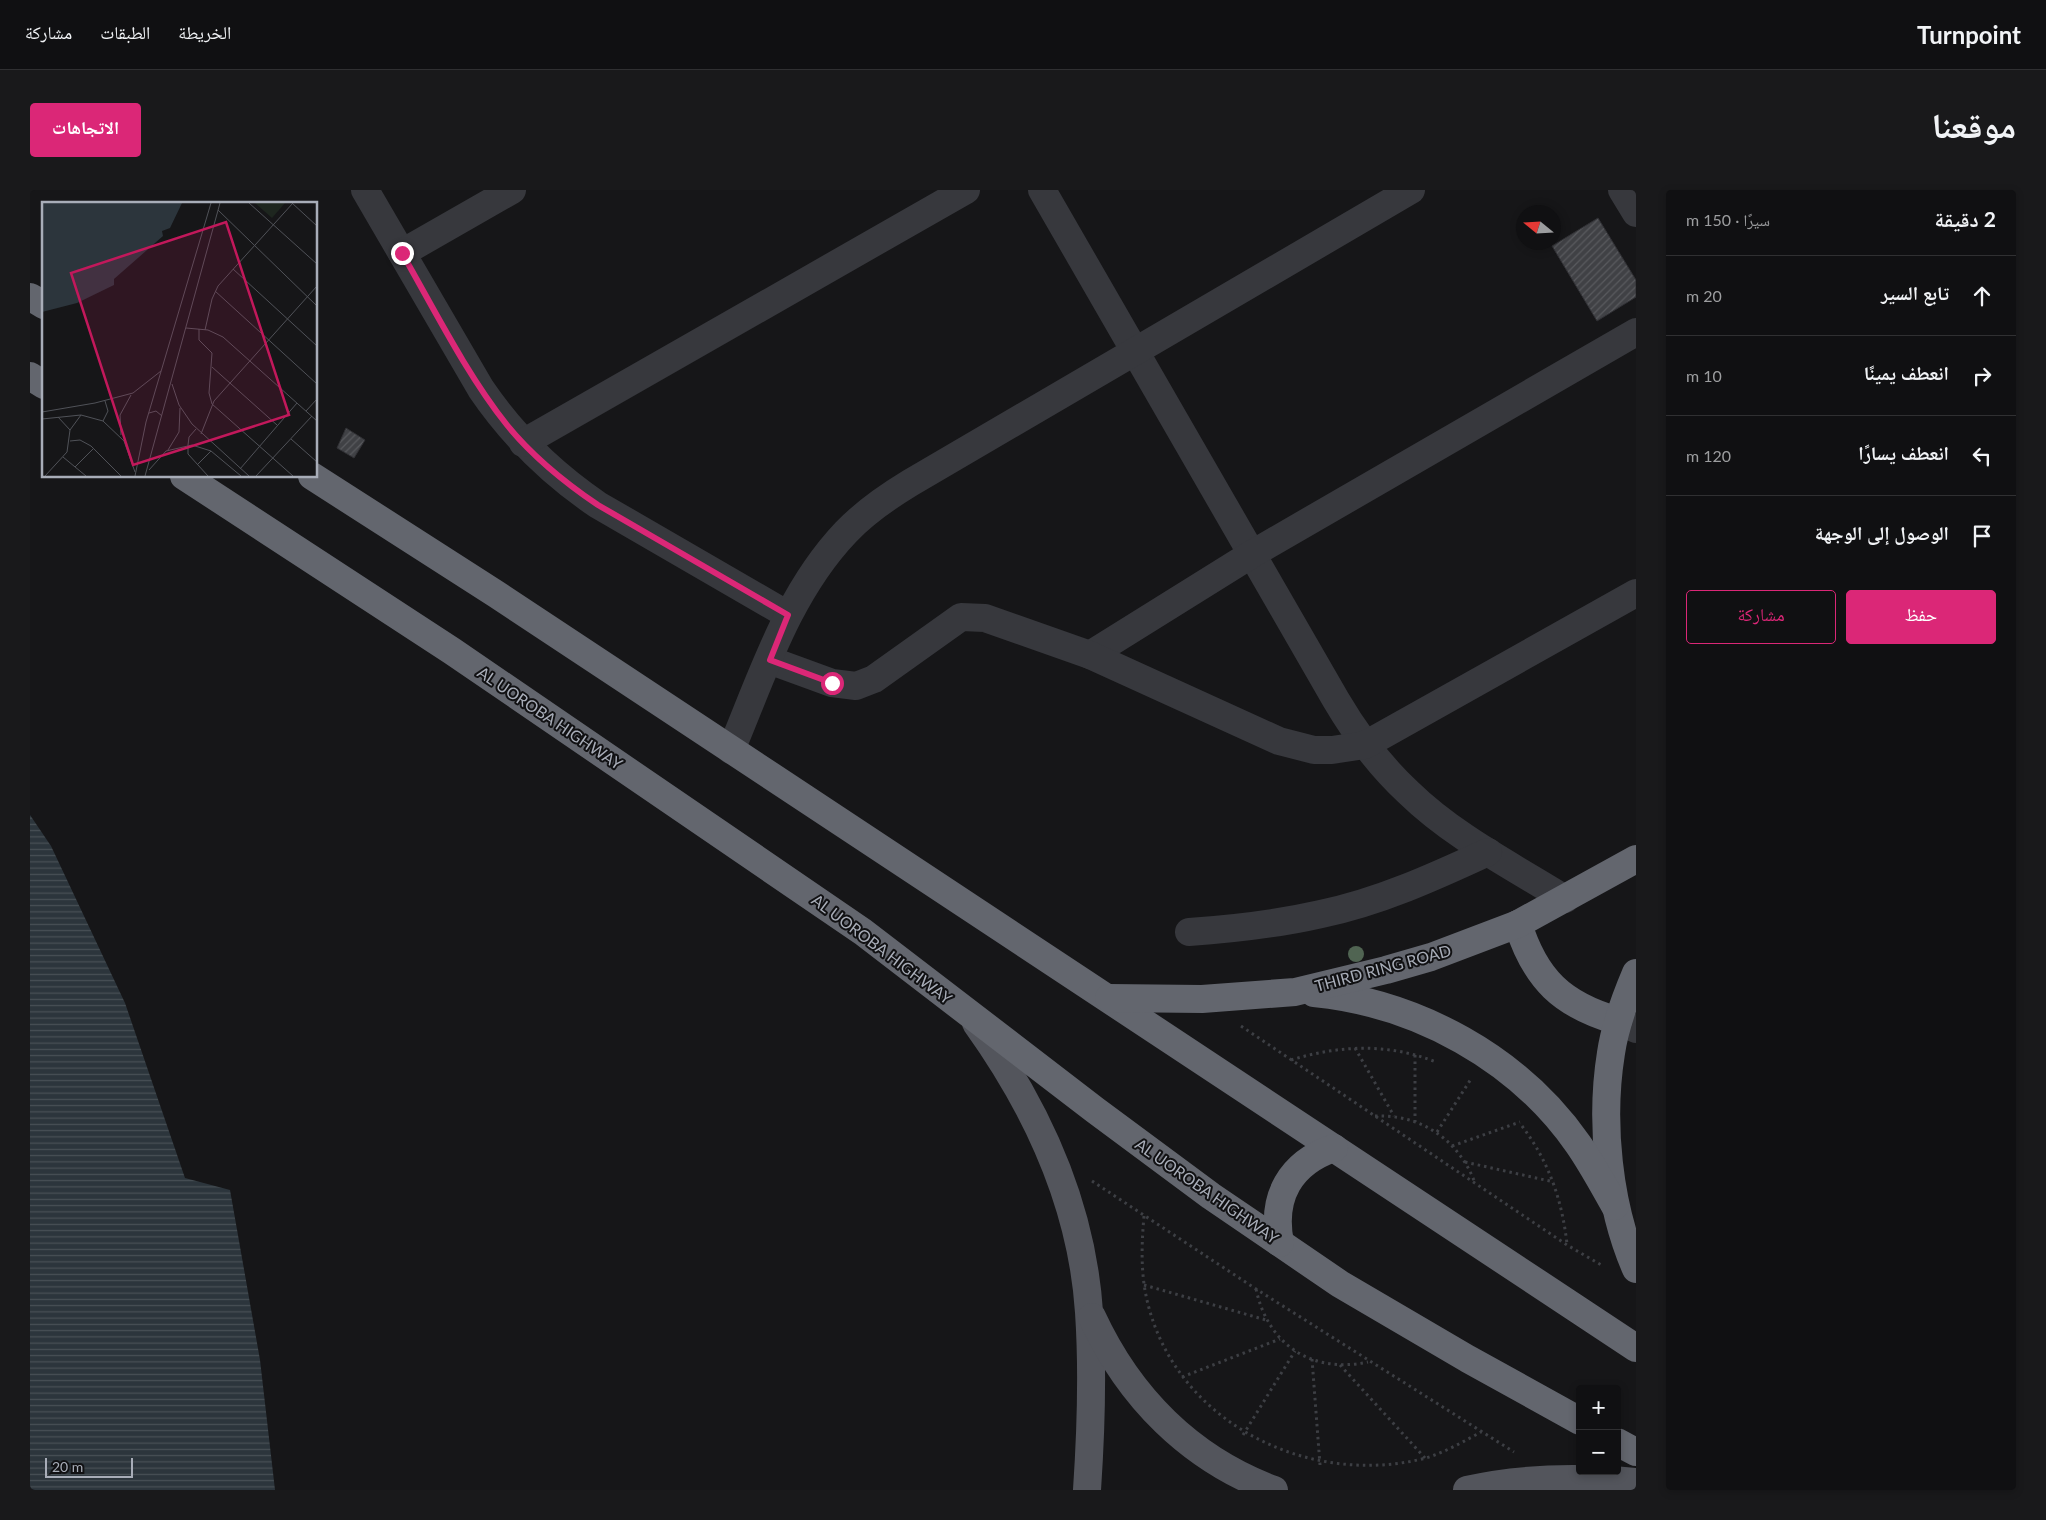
<!DOCTYPE html>
<html lang="ar">
<head>
<meta charset="utf-8">
<style>
	body { margin:0; font-family:Lato,"Noto Naskh Arabic",sans-serif; background:#19191b; color:#f1f3f6; direction:rtl }
	.controls { position:absolute; right:15px; bottom:15px; display:grid; overflow:hidden; border-radius:5px; box-shadow:0 2px 8px #0003 }
	.controls button { width:45px; height:45px; display:grid; place-items:center; padding:0; border:0; border-bottom:1px solid #303032; background:#101012; color:#f1f3f6; font:25px sans-serif }
	.compass { position:absolute; left:1486px; top:15px; width:45px; height:45px; border-radius:50%; background:#101012; box-shadow:0 2px 8px #0003; rotate:288deg }
	.scale { position:absolute; left:15px; bottom:12px; width:88px; box-sizing:border-box; padding-left:5px; border:2px solid #a8adb8; border-top:0; font-size:14px; line-height:18px; white-space:nowrap; color:#a8adb8; -webkit-text-stroke:4px #111113; paint-order:stroke }
	.stop { position:absolute; width:15px; height:15px; margin:-11px; border:4px solid #db2777; border-radius:50%; background:#fff }
	.stop.end { background:#db2777; border-color:#fff; box-shadow:0 1px 5px #0008 }
	.list { margin:0; padding:0; list-style:none }
	h2 { display:flex; justify-content:space-between; align-items:center; height:65px; margin:0; padding:0 20px; font-size:21px }
	h2 small { font-size:16px; font-weight:400; color:#9c9d9f }
	.list li { display:grid; grid-template-columns:32px 1fr auto; gap:15px; align-items:center; box-sizing:border-box; height:80px; padding:0 20px; border-top:1px solid #303032 }
	.list b { display:block; font-size:19px; white-space:nowrap }
	.list em { font-size:16px; font-style:normal; color:#9c9d9f }
	.actions { display:flex; gap:10px; padding:15px 20px }
	.actions a { flex:1; padding:11px 0; border:1px solid #db2777; border-radius:5px; text-align:center; font-size:18px; color:#db2777 }
	.actions .main { background:#db2777; color:#fff }
	.icon { flex:none; width:28px; height:28px; fill:none; stroke:currentColor; stroke-width:2; stroke-linecap:round; stroke-linejoin:round }
	.map { position:relative; flex:none; width:1606px; height:1300px; overflow:hidden; direction:ltr; border-radius:5px }
	header { display:flex; align-items:center; gap:30px; box-sizing:border-box; height:70px; padding:0 25px; background:#101012; border-bottom:1px solid #303032 }
	header strong { font-size:24px }
	nav { display:flex; gap:28px; margin-inline-start:auto; font-size:18px }
	.intro { display:flex; align-items:center; justify-content:space-between; box-sizing:border-box; height:120px; padding:0 30px }
	h1 { margin:0; font-size:35px }
	.button { padding:12px 22px; border-radius:5px; background:#db2777; color:#fff; font-size:18px; font-weight:700 }
	main { display:flex; gap:30px; padding:0 30px }
	aside { flex:1; background:#101012; border-radius:5px; box-shadow:0 2px 8px #0003 }
	.map>svg:first-child { display:block }
	.water { fill:url(#water-rules) }
	.building { fill:url(#building-hatch); stroke:#303034 }
	.lines { fill:none; stroke-linecap:round; stroke-linejoin:round }
	.path { stroke:#3d3f44; stroke-width:3; stroke-dasharray:2.5 4; stroke-linecap:butt }
	.minor { stroke:#37383d; stroke-width:28 }
	.major { stroke:#53555c; stroke-width:28 }
	.highway { stroke:#63666e; stroke-width:28 }
	.tree { fill:#506452 }
	.route { stroke:#db2777; stroke-width:6 }
	.labels { text-anchor:middle; stroke-width:4; stroke-linejoin:round; paint-order:stroke }
	.street-label { font-size:16px; fill:#a8adb8; stroke:#111113 }
	.inset-road { fill:none; stroke:#505258; stroke-width:1 }
	.view { fill:#c2185b; fill-opacity:0.15; stroke:#c2185b; stroke-width:2.5 }
	.inset-edge { fill:none; stroke:#a8adb8; stroke-width:2.5 }
</style>
</head>
<body>
<header>
<strong>Turnpoint</strong>
<nav><a>الخريطة</a><a>الطبقات</a><a>مشاركة</a></nav>
</header>
<div class="intro"><h1>موقعنا</h1><a class="button">الاتجاهات</a></div>
<main>
<aside>
<h2>2 دقيقة<small>سيرًا · 150 m</small></h2>
<ul class="list">
<li><svg class="icon" aria-label="ahead" viewBox="0 0 24 24"><path d="M12 20V5M6 11l6-6 6 6"/></svg><div><b>تابع السير</b></div><em>20 m</em></li>
<li><svg class="icon" aria-label="right" viewBox="0 0 24 24"><path d="M7 20v-9h11M14 6l5 5-5 5"/></svg><div><b>انعطف يمينًا</b></div><em>10 m</em></li>
<li><svg class="icon" aria-label="left" viewBox="0 0 24 24"><path d="M17 20v-9H6M10 6l-5 5 5 5"/></svg><div><b>انعطف يسارًا</b></div><em>120 m</em></li>
<li><svg class="icon" aria-label="arrive" viewBox="0 0 24 24"><path d="M6 21V4h12l-3 4 3 4H6"/></svg><div><b>الوصول إلى الوجهة</b></div></li>
</ul>
<div class="actions"><a class="main">حفظ</a><a>مشاركة</a></div>
</aside>
<div class="map">
<svg width="1606" height="1300" viewBox="0 0 1606 1300">
	<defs>
		<pattern id="water-rules" width="6" height="5" patternUnits="userSpaceOnUse" patternTransform="scale(1.25)"><rect width="6" height="5" fill="#2c353c"/><path d="M0 2.5h6" fill="none" stroke="#485056"/></pattern>
		<pattern id="building-hatch" width="6" height="6" patternUnits="userSpaceOnUse" patternTransform="scale(1.25)"><rect width="6" height="6" fill="#404145"/><path d="M-1 1l2-2M0 6l6-6M5 7l2-2" fill="none" stroke="#595a5e"/></pattern>
	</defs>
	<rect width="100%" height="100%" fill="#161618"/>
	<path class="water" d="M 0,625 L 21,656 L 95,813 L 155,988 L 200,1000 L 230,1170 L 245,1300 L 0,1300 Z"/>
	<g class="building">
		<path d="M 1568,28 L 1606,90 L 1606,107 L 1567,131 L 1522,56 Z"/>
		<path d="M 316,238 L 335,250 L 324,268 L 307,258 Z"/>
	</g>
	<g class="lines">
		<g class="path">
			<path d="M 1211,836 L 1537,1055 L 1573,1076"/>
			<path d="M 1325,858 L 1364,926"/>
			<path d="M 1385,865 L 1385,932"/>
			<path d="M 1261,870 C 1310,855 1358,853 1406,872"/>
			<path d="M 1345,926 C 1391,924 1429,950 1445,993"/>
			<path d="M 1492,936 C 1519,972 1532,1010 1537,1054"/>
			<path d="M 1407,942 L 1441,889"/>
			<path d="M 1422,956 L 1490,932"/>
			<path d="M 1435,972 L 1524,992"/>
			<path d="M 1062,991 L 1226,1099 L 1484,1262"/>
			<path d="M 1114,1026 C 1112,1049 1111,1071 1114,1094 C 1133,1225 1272,1300 1396,1268 C 1415,1262 1433,1252 1451,1242"/>
			<path d="M 1114,1095 L 1236,1130"/>
			<path d="M 1226,1099 C 1238,1155 1282,1184 1338,1172"/>
			<path d="M 1282,1169 L 1290,1275"/>
			<path d="M 1310,1175 L 1395,1268"/>
			<path d="M 1152,1187 L 1250,1149"/>
			<path d="M 1213,1245 L 1265,1161"/>
		</g>
		<g class="minor">
			<path d="M 335,0 L 451,199 C 483,246 521,283 568,315 L 758,425"/>
			<path d="M 1012,0 L 1306,510 C 1326,544 1349,575 1378,602 C 1423,646 1482,676 1535,709"/>
			<path d="M 1592,0 L 1606,23"/>
			<path d="M 372,63 L 482,0"/>
			<path d="M 493,253 L 936,0"/>
			<path d="M 1060,465 L 1222,364 L 1606,142"/>
			<path d="M 739,470 L 802,493 L 826,496 L 844,489 L 931,427 L 955,428 L 1060,465 L 1249,551 L 1284,560 L 1302,560 L 1335,555 L 1606,403"/>
			<path d="M 701,560 C 733,484 758,403 816,342 C 835,322 857,307 880,293 L 1381,0"/>
			<path d="M 1159,742 C 1203,739 1247,734 1291,724 C 1349,712 1404,687 1458,662"/>
			<path d="M 1588,831 L 1606,839"/>
		</g>
		<g class="major">
			<path d="M 946,833 C 1007,918 1052,1015 1059,1122 C 1063,1181 1061,1241 1057,1300"/>
			<path d="M 1062,1127 C 1099,1207 1160,1269 1244,1300"/>
			<path d="M 1437,1300 C 1493,1287 1549,1287 1606,1292"/>
		</g>
		<g class="highway">
			<path d="M 0,107 L 14,115"/>
			<path d="M 0,186 L 14,195"/>
			<path d="M 154,286 L 422,461 L 833,742 L 1065,920 L 1181,1006 L 1250,1053 L 1310,1094 L 1438,1169 L 1550,1231"/>
			<path d="M 282,286 L 466,404 L 1606,1158"/>
			<path d="M 1488,734 C 1505,789 1532,815 1588,831"/>
			<path d="M 1606,783 C 1595,809 1585,835 1581,863 C 1570,931 1578,1015 1606,1079"/>
			<path d="M 1284,803 C 1387,813 1488,868 1548,954 C 1562,974 1573,995 1585,1016"/>
			<path d="M 1079,808 L 1172,809 L 1265,802 L 1356,780 L 1401,767 L 1488,734 L 1606,669"/>
			<path d="M 1250,1053 C 1241,1007 1260,973 1304,958"/>
			<path d="M 1587,1252 L 1606,1262"/>
		</g>
	</g>
	<circle class="tree" cx="1326" cy="764" r="8"/>
	<g class="lines">
		<path class="route" d="M 372,63 C 404,119 437,185 477,235 C 503,267 534,292 568,315 L 758,425 L 740,470 L 802,493"/>
	</g>
	<g class="labels">
		<g class="street-label">
			<text transform="translate(520 528) rotate(34)" y="6">AL UOROBA HIGHWAY</text>
			<text transform="translate(852 759) rotate(37)" y="6">AL UOROBA HIGHWAY</text>
			<text transform="translate(1353 778) rotate(-15)" y="6">THIRD RING ROAD</text>
			<text transform="translate(1177 1001) rotate(35)" y="6">AL UOROBA HIGHWAY</text>
		</g>
	</g>
	<g transform="translate(12 12)">
		<rect width="275" height="275" fill="#161618"/>
		<path d="M 213,1 L 243,1 L 230,16 Z" fill="#1e261f"/>
		<path d="M 0,1 L 140,1 L 128,26 L 120,29 L 121,34 L 72,77 L 72,83 L 35,101 L 0,110 Z" fill="#2c353c"/>
		<path class="inset-road" d="M 207,1 L 275,62M 250,1 L 275,24M 176,8 L 275,104M 191,67 L 275,144M 173,89 L 275,182M 144,126 L 166,128 L 181,135 L 275,219M 157,127 L 157,138 L 170,151 L 167,191 L 170,202 L 251,274M 163,128 L 170,97 L 176,84 L 251,1M 170,165 L 235,223M 130,182 L 137,203 L 150,222 L 207,274M 264,209 L 275,197M 0,210 L 53,201 L 91,191 L 119,169M 107,211 L 114,209 L 120,214M 16,215 L 28,228M 0,217 L 39,213 L 61,219 L 82,239 L 93,270M 61,219 L 66,209 L 63,199M 159,232 L 172,199 L 275,84M 79,233 L 78,213 L 89,193M 249,237 L 275,260M 28,239 L 38,238 L 49,244 L 79,274M 146,243 L 146,252 L 166,274M 146,243 L 147,235 L 154,227M 126,248 L 137,230 L 138,206M 21,255 L 44,274M 155,263 L 169,249M 33,265 L 52,246M 198,267 L 255,201M 107,268 L 124,249 L 150,243 L 169,249 L 199,274M 3,274 L 25,250 L 28,228 L 39,213M 93,274 L 104,220 L 169,1M 103,274 L 178,1M 214,274 L 270,214"/>
		<path class="view" d="M 184,20 L 247,213 L 91,263 L 29,71 Z"/>
		<rect width="275" height="275" class="inset-edge"/>
	</g>
</svg>
<div class="controls">
<button>+</button>
<button>−</button>
</div>
<svg class="compass" viewBox="-18 -18 36 36"><path d="M0-13l5 13h-10z" fill="#e53935"/><path d="M0 13l5-13h-10z" fill="#9c9d9f"/></svg>
<div class="scale">20 m</div>
<div class="stop" style="left:802px;top:493px"></div>
<div class="stop end" style="left:372px;top:63px"></div>
</div>
</main>
</body>
</html>
